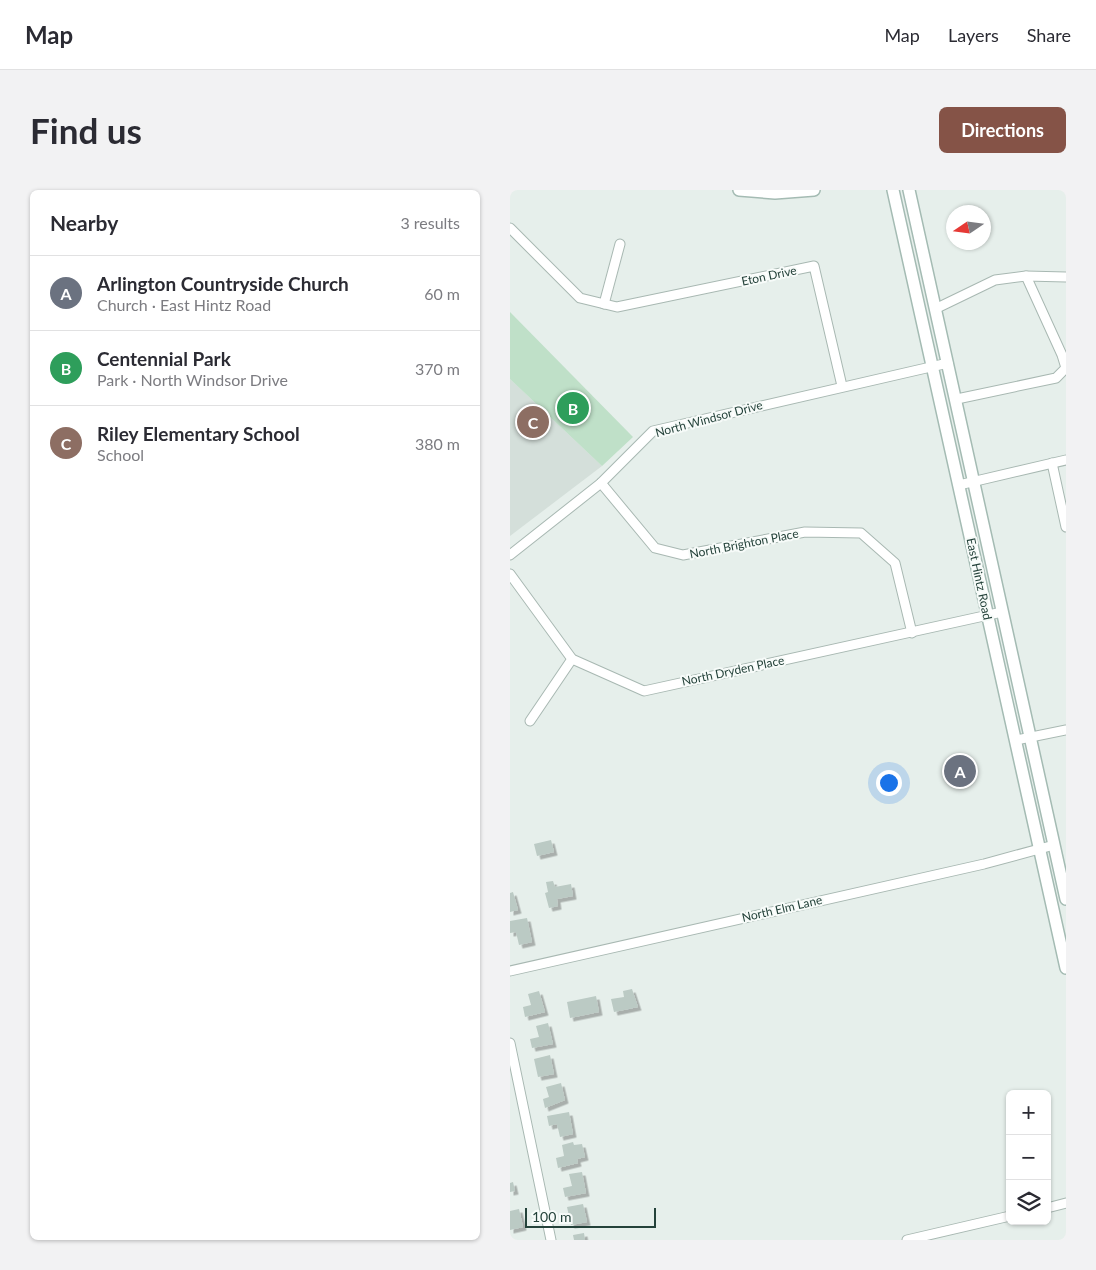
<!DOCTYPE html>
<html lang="en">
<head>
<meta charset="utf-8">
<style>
	body { margin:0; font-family:Lato,sans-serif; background:#f2f2f3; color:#2b2b33 }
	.controls { position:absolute; right:15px; bottom:15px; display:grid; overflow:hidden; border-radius:8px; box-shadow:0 1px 4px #0004 }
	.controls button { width:45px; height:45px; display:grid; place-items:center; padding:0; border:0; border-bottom:1px solid #e1e1e2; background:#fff; color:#2b2b33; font:25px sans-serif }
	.compass { position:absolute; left:436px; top:15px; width:45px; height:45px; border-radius:50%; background:#fff; box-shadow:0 1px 4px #0004; rotate:257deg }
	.scale { position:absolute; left:15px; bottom:12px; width:131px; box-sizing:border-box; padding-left:5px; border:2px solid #24423a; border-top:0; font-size:14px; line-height:18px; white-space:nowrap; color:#24423a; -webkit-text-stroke:4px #f7fbf9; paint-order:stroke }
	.you { position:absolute; left:378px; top:592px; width:18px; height:18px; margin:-12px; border:4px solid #fff; border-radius:50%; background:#1a73e8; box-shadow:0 0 0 8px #1a73e833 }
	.badge { display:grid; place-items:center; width:32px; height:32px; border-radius:50%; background:#855347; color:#fff; font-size:16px; font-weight:700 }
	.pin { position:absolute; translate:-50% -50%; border:2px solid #fff; box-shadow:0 1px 5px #0006 }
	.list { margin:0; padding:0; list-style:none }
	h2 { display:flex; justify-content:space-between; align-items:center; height:65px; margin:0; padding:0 20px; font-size:21px }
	h2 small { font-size:16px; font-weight:400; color:#7c7c81 }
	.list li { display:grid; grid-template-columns:32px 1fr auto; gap:15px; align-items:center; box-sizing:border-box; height:75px; padding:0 20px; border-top:1px solid #e1e1e2 }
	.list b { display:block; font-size:19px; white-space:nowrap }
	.list p { margin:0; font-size:16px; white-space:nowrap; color:#7c7c81 }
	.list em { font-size:16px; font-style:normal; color:#7c7c81 }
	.icon { flex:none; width:28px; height:28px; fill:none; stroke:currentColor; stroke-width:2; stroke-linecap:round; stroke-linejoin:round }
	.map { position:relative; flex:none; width:556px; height:1050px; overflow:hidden; border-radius:8px }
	header { display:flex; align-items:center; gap:30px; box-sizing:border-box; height:70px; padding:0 25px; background:#fff; border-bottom:1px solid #e1e1e2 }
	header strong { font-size:24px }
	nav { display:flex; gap:28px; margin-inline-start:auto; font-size:18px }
	.intro { display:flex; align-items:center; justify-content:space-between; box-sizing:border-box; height:120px; padding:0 30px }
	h1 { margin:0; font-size:35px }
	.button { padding:12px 22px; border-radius:8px; background:#855347; color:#fff; font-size:18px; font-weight:700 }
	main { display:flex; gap:30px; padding:0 30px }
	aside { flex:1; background:#fff; border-radius:8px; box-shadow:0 1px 4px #0004 }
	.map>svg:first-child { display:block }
	.built { fill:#d4dfda }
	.green { fill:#bfe0c8 }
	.building { fill:#bbcac4; filter:url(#shadow) }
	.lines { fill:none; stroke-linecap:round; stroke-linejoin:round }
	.minor-casing { stroke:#a8b8b2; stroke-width:11 }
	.secondary-casing { stroke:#a4bbb3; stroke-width:14 }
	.minor { stroke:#fff; stroke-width:9 }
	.secondary { stroke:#fff; stroke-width:11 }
	.labels { text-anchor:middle; stroke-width:4; stroke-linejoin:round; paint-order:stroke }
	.street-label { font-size:12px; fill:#24423a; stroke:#f7fbf9 }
</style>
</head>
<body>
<header>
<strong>Map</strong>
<nav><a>Map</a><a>Layers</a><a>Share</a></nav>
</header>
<div class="intro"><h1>Find us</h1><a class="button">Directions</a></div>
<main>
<aside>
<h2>Nearby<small>3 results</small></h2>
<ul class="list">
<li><span class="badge" style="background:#6b7280">A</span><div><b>Arlington Countryside Church</b><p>Church · East Hintz Road</p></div><em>60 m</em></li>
<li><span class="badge" style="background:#2e9e5b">B</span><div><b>Centennial Park</b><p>Park · North Windsor Drive</p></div><em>370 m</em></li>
<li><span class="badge" style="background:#8d6e63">C</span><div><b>Riley Elementary School</b><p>School</p></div><em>380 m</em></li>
</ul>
</aside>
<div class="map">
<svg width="556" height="1050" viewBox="0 0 556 1050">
	<defs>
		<filter id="shadow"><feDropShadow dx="3.5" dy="3.5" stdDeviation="0" flood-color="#0004"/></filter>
	</defs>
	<rect width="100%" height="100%" fill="#e6efeb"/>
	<path class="built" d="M 0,189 L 92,276 L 0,346 Z"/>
	<path class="green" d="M 0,122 L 123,247 L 92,276 L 0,189 Z"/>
	<g class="building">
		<path d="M 41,650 L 44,662 L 27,666 L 24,654 Z"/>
		<path d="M 43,691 L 45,697 L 61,694 L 63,706 L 47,709 L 48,716 L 39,718 L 35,703 L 38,702 L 36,692 Z"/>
		<path d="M 3,702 L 8,720 L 0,722 L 0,703 Z"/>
		<path d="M 17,728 L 22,752 L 9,755 L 6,742 L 0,743 L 0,731 Z"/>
		<path d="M 122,799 L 128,817 L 104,822 L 101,809 L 114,807 L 113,801 Z"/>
		<path d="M 29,801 L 35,822 L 15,827 L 13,817 L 21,815 L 18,804 Z"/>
		<path d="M 86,806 L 89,822 L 60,828 L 57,812 Z"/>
		<path d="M 38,833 L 43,854 L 22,858 L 20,849 L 29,847 L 26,836 Z"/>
		<path d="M 40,865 L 44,884 L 28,887 L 24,869 Z"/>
		<path d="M 51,893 L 55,910 L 35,918 L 33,909 L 39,907 L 36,897 Z"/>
		<path d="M 59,922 L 63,944 L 50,947 L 47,934 L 39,936 L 37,926 Z"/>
		<path d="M 63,952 L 64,955 L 72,954 L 75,967 L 67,969 L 68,973 L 48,978 L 46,968 L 54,966 L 52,955 Z"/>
		<path d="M 72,982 L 76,1003 L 55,1007 L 53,998 L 62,996 L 59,984 Z"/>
		<path d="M 3,992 L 5,1001 L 0,1002 L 0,993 Z"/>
		<path d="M 73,1014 L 77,1032 L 61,1035 L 57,1017 Z"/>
		<path d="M 9,1019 L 13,1037 L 0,1040 L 0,1021 Z"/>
		<path d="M 74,1043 L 75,1050 L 64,1050 L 63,1045 Z"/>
	</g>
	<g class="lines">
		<g class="minor-casing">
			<g id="minor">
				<path d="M 0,38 L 70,108 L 107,117 L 304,76 L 332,196"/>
				<path d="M 94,114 L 110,54"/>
				<path d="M 425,119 L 485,90 L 516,86 L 556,87"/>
				<path d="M 447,209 L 546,188 L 556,178 L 552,165 L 516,86"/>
				<path d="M 542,273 L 556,337"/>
				<path d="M 91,293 L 145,358 L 173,365 L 295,342 L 351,343 L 385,373 L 402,443"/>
				<path d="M 449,295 L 556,270"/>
				<path d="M 0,365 L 91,293 L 143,241 L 438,173"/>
				<path d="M 0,384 L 62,469 L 134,501 L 492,422"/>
				<path d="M 20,531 L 62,469"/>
				<path d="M 506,550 L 556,540"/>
				<path d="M 0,781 L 474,674 L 544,655"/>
				<path d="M 0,853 L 41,1050"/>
				<path d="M 537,1018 L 556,1013"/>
				<path d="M 397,1050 L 500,1026"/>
			</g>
		</g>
		<g class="secondary-casing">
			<g id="secondary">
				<path d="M 229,0 L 265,3 L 304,0"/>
				<path d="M 383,0 L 556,778"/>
				<path d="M 399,0 L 556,709"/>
			</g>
		</g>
		<use href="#minor" class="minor"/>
		<use href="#secondary" class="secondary"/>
	</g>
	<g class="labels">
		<g class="street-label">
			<text transform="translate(259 86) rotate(-12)" y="4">Eton Drive</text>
			<text transform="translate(199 229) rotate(-15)" y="4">North Windsor Drive</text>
			<text transform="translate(234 354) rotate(-11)" y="4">North Brighton Place</text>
			<text transform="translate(469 389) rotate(78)" y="4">East Hintz Road</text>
			<text transform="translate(223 481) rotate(-12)" y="4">North Dryden Place</text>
			<text transform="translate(272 719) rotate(-13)" y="4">North Elm Lane</text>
		</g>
	</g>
</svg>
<div class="controls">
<button>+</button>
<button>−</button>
<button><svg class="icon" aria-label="layers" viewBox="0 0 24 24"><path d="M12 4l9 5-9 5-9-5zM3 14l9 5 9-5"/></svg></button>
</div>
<svg class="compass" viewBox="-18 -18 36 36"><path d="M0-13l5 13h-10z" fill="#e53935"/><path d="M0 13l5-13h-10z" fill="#7c7c81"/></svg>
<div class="scale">100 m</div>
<div class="you"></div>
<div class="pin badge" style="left:450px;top:581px;background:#6b7280">A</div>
<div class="pin badge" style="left:63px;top:218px;background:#2e9e5b">B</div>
<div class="pin badge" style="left:23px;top:232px;background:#8d6e63">C</div>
</div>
</main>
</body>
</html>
